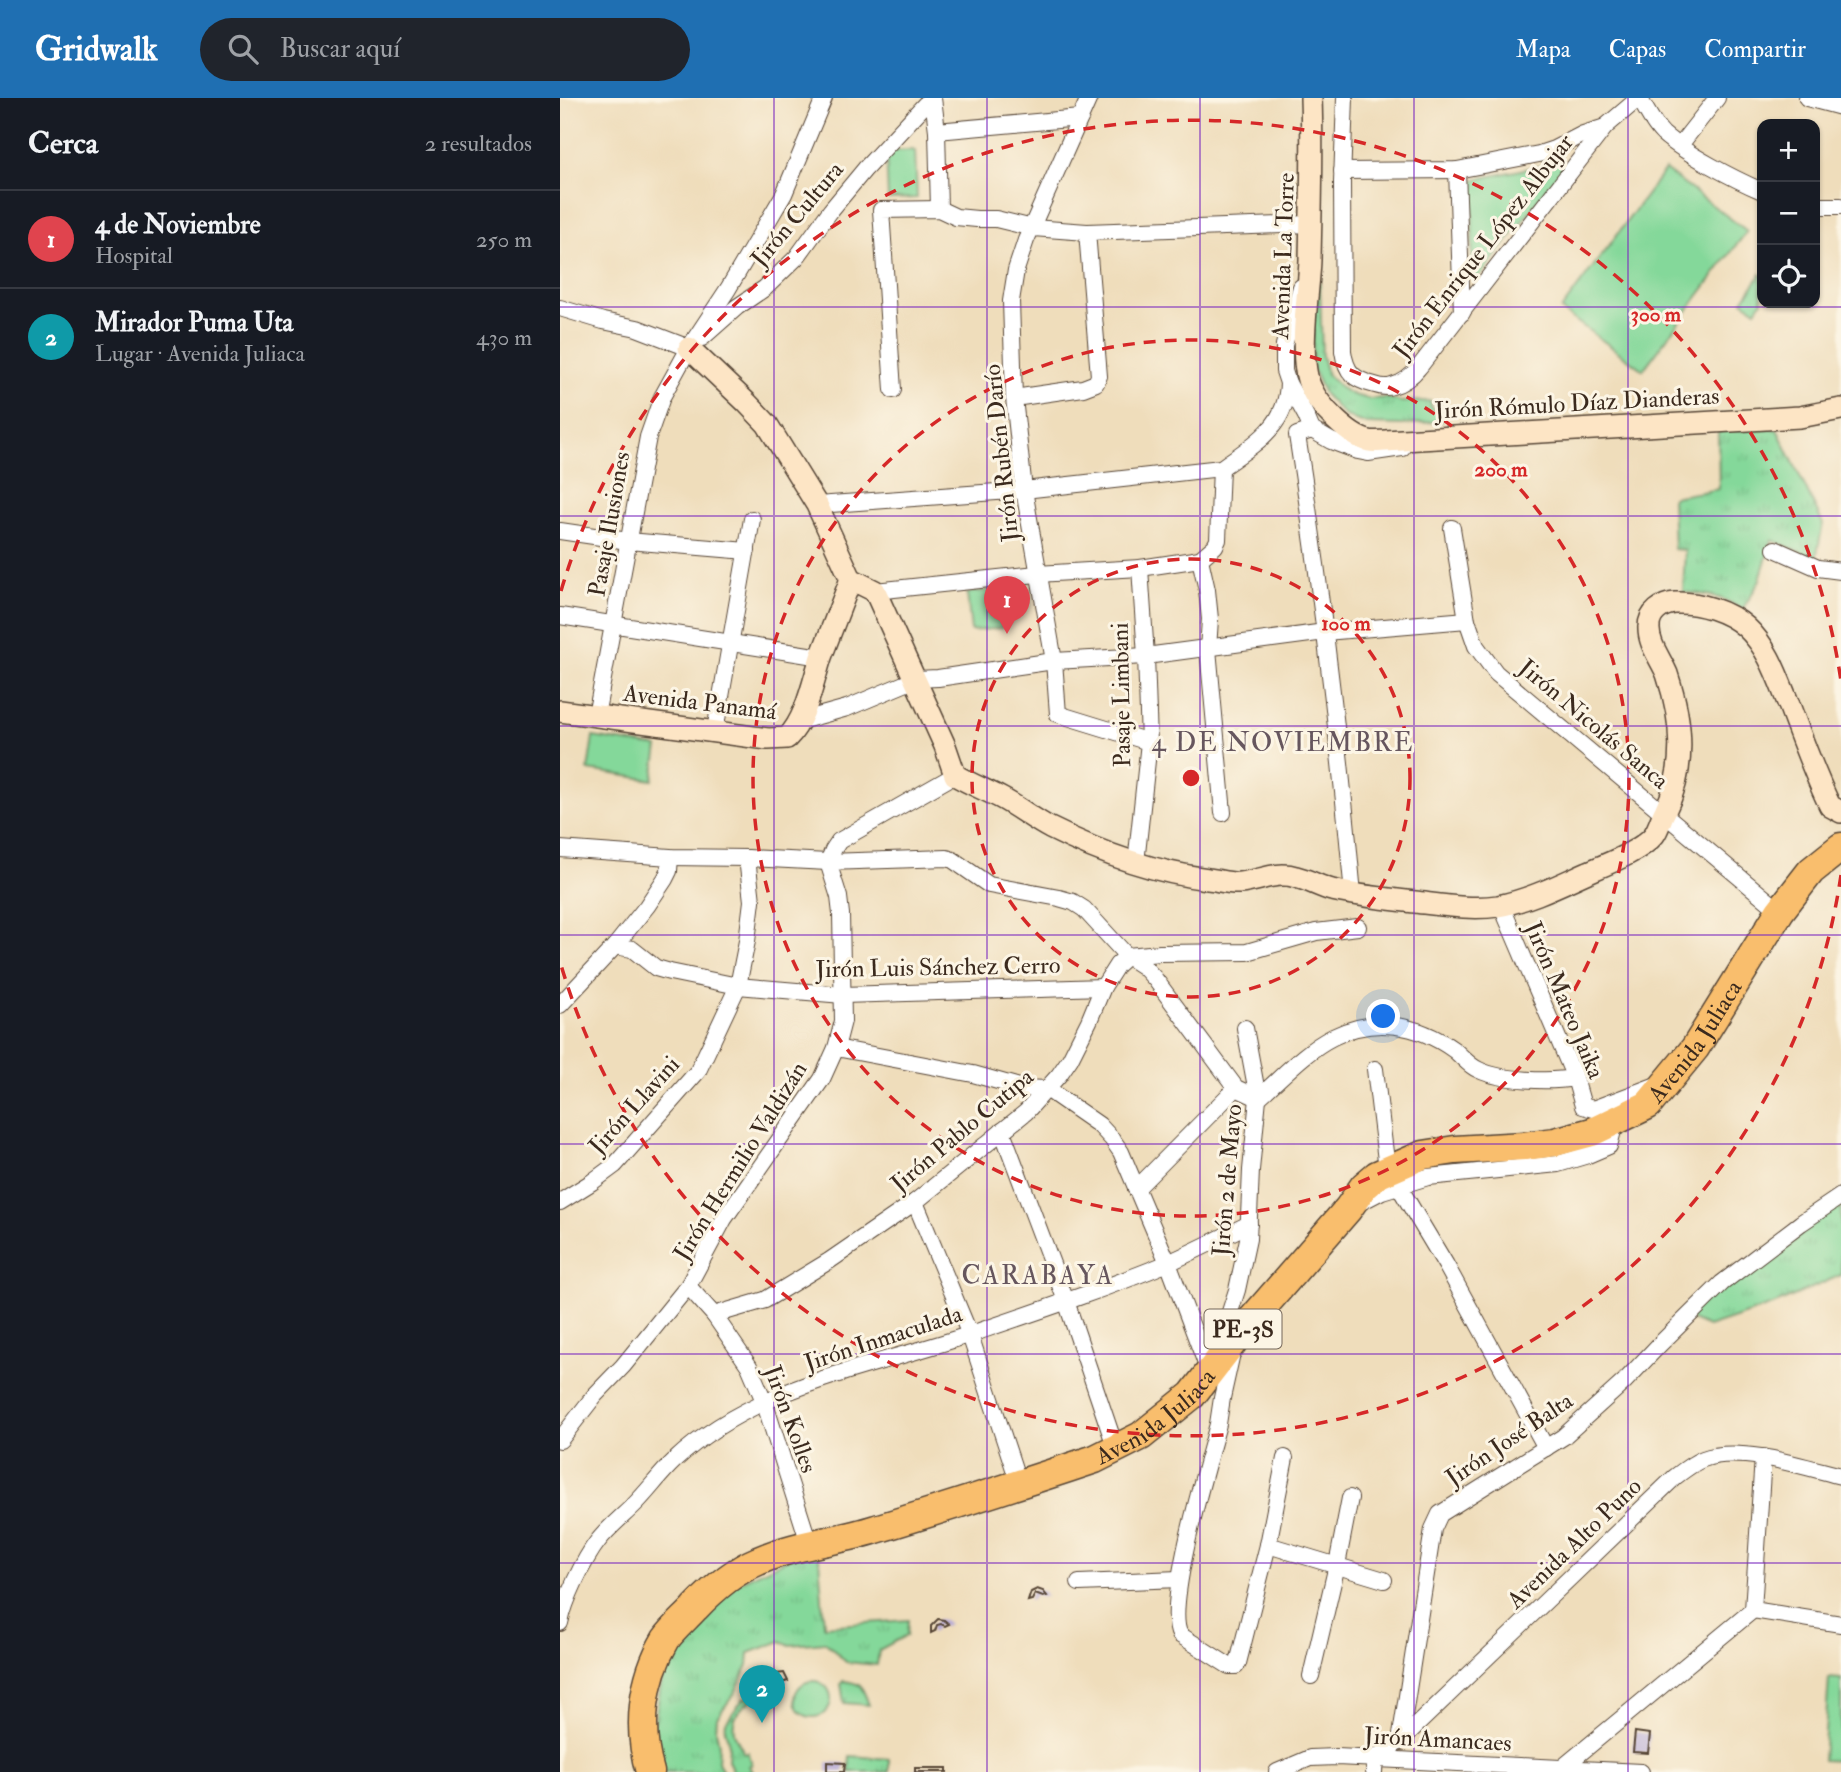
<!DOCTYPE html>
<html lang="es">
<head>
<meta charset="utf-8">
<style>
	body { margin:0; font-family:"IM FELL Double Pica",serif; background:#20242c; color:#f1f3f6 }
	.controls { position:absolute; right:21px; top:21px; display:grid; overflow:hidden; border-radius:14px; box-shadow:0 2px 5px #0004 }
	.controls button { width:63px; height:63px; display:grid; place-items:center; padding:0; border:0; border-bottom:2px solid #363941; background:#171b24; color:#f1f3f6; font:35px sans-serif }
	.you { position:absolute; left:824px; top:919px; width:24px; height:24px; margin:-18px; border:5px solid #fff; border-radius:50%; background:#1a73e8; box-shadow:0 0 0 10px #1a73e833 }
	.badge { display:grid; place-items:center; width:46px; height:46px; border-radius:50%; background:#1f6fb2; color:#fff; font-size:23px; font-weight:700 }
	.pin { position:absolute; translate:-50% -58px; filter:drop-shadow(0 2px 4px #0008) }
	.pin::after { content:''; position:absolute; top:37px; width:24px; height:21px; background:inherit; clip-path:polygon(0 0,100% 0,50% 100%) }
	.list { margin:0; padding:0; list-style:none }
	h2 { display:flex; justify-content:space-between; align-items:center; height:91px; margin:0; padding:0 28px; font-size:30px }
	h2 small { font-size:23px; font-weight:400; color:#9ea1a6 }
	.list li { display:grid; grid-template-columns:46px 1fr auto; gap:21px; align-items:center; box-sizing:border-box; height:98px; padding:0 28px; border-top:2px solid #363941 }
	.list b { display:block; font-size:26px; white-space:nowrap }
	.list p { margin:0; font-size:23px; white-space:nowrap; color:#9ea1a6 }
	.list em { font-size:23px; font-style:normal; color:#9ea1a6 }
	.icon { flex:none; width:38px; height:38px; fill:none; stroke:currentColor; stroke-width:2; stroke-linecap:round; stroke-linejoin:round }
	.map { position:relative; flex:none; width:1281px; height:1674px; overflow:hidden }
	header { display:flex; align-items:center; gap:42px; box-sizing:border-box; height:98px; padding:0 35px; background:#1f6fb2; color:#fff }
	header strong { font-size:33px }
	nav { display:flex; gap:38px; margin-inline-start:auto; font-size:24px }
	.search { width:490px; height:63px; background:#20242c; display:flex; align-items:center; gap:18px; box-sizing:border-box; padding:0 24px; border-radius:38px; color:#9ea1a6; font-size:26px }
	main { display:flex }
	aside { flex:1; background:#171b24 }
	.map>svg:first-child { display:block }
	.grass { fill:url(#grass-tufts); stroke:#60815c; stroke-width:2 }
	.park { fill:#84d89a; stroke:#60815c; stroke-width:2 }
	.building { fill:#b5a9d6 }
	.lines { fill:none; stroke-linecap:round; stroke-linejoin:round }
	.street-casing { stroke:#564536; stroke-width:18 }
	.secondary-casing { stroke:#564536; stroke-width:24 }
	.highway-casing { stroke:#564536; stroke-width:31 }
	.street { stroke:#fff; stroke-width:16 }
	.secondary { stroke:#fde5c5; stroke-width:21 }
	.highway { stroke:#f9be6d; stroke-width:28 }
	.grid { fill:none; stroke:#7b2cbf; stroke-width:2; stroke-opacity:0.55 }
	.ring { fill:none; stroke:#d62828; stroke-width:3.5; stroke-dasharray:12 9 }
	.labels { text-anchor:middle; stroke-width:6; stroke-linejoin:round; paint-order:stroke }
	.shield { fill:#fcf5e5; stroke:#75675a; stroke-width:2 }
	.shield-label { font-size:23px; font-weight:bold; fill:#3b2a1e }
	.street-label { font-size:24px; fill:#3b2a1e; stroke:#fcf5e5 }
	.neighbourhood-label { font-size:26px; letter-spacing:2px; fill:#66565e; stroke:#fcf5e5 }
	.centre { fill:#d62828; stroke:#fcf5e5; stroke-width:3.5 }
	.ring-label { font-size:21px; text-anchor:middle; font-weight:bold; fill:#d62828; stroke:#fcf5e5; stroke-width:6; stroke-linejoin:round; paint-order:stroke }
</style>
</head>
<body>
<header>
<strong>Gridwalk</strong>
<div class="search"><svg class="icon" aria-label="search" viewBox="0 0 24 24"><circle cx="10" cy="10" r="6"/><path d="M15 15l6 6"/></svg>Buscar aquí</div>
<nav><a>Mapa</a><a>Capas</a><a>Compartir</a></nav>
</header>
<main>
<aside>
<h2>Cerca<small>2 resultados</small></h2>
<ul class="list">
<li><span class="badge" style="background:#e0444e">1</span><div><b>4 de Noviembre</b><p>Hospital</p></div><em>250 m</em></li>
<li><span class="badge" style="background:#0f9aa8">2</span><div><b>Mirador Puma Uta</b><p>Lugar · Avenida Juliaca</p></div><em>430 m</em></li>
</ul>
</aside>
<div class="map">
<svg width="1281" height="1674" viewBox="0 0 1281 1674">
	<defs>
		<pattern id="grass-tufts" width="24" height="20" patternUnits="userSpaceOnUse" patternTransform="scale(1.75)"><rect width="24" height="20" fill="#84d89a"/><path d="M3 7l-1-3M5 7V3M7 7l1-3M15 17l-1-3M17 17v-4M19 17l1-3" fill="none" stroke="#73ba84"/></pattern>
	</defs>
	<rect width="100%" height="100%" fill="#fcf5e5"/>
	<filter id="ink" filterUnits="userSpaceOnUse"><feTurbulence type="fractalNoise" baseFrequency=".0143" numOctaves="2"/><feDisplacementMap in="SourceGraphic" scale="14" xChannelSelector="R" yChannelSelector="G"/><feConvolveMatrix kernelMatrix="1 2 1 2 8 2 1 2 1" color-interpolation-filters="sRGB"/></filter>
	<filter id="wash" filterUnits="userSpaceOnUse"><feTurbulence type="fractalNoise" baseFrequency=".00686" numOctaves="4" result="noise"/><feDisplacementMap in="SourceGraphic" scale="28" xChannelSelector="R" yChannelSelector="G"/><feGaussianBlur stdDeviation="1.57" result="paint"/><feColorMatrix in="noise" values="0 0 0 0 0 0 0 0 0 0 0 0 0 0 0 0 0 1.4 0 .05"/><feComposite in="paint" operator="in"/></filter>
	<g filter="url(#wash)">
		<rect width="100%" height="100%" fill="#efddbb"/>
		<g class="grass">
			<path d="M 758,119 L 762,258 L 767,276 L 782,291 L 793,297 L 809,301 L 827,300 L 841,304 L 870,303 L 872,311 L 884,313 L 883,323 L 842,327 L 807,326 L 795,322 L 784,317 L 764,296 L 752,269 Z"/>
			<path d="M 1217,331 L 1263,426 L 1256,460 L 1212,442 L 1199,484 L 1182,512 C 1164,498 1145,496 1123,494 L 1125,452 L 1114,451 L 1112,399 L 1159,391 L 1158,333 Z"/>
			<path d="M 1281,1094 L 1281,1177 L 1213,1207 L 1148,1229 L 1122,1218 Z"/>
			<path d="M 258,1447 L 264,1528 L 348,1522 L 347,1537 L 319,1552 L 317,1567 L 286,1564 L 265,1544 L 230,1547 L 221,1543 L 189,1555 L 188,1567 L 175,1595 L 157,1619 L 156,1632 L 159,1647 L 158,1664 L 163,1674 L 97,1674 L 92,1636 L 105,1565 L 157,1494 Z"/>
			<path d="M 283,1583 C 303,1585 302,1589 309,1607 L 284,1605 L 281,1586 Z"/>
			<path d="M 189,1599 L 192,1602 C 181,1608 171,1621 174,1634 C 176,1642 181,1648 184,1655 L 188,1654 L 192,1666 L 189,1668 L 192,1674 L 173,1674 L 168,1662 L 169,1646 L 165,1632 L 166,1624 L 184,1600 Z"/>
			<path d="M 290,1658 L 329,1661 L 329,1674 L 289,1674 Z"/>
		</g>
		<g class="park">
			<path d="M 355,52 L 357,100 L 328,101 L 326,53 Z"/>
			<path d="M 999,64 L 1003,66 L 1004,69 L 921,177 L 915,179 L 912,176 L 913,84 L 917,81 Z"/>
			<path d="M 1105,72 L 1187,133 L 1083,272 L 1001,212 Z"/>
			<path d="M 1201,176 L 1202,177 L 1202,203 L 1196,212 L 1183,203 Z"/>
			<path d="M 438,491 L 442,530 L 411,533 L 407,495 Z"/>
			<path d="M 33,639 L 98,649 L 93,682 L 28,672 Z"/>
			<path d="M 1269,1580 L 1281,1581 L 1281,1663 L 1263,1662 Z"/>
			<circle cx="253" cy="1601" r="18"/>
		</g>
		<g id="blocks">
			<g class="building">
				<path d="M 477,1491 L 483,1493 L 487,1498 L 483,1499 L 475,1496 L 472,1502 L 468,1503 L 471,1494 Z"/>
				<path d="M 378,1521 L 384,1522 L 389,1526 L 385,1528 L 381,1526 L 377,1527 L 375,1533 L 371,1535 L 371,1528 Z"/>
				<path d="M 224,1575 L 228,1583 L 214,1587 L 209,1591 L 205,1583 L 216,1576 Z"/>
				<path d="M 1075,1634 L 1090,1636 L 1088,1655 L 1073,1654 Z"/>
				<path d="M 267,1664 L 285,1665 L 284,1674 L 267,1674 Z"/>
				<rect x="355" y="1670" width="32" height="4"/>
			</g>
		</g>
	</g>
	<g filter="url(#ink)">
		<use href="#blocks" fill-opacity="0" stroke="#564536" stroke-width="2"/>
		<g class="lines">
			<g class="street-casing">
				<g id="street">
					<path d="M 373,0 L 377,33 L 379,111"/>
					<path d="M 529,0 L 466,142 L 456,172 L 451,203 L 454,300 L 464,392 L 494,563 L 498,616 L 589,644"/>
					<path d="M 785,0 L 782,84 L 783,253 C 786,275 794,282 815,287 C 821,289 827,290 832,288 C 844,285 853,277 860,268 L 1045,29"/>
					<path d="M 1079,0 C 1087,12 1092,25 1103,36 C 1126,56 1174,81 1202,93"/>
					<path d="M 1247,0 L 1281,9"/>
					<path d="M 377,33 L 520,20"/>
					<path d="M 1120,47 L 1157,0"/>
					<path d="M 897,72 L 902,215"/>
					<path d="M 782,73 L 897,72 L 979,56 L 994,51 L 1023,36 L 1045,29 L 1079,0"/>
					<path d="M 1255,108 L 1281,108"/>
					<path d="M 741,189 L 724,247 L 724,273 L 728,285 L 746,318 L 752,332 L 771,343 L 798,353 L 808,355 L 842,350"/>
					<path d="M 0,210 L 43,223 L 77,230 L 129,250"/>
					<path d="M 142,240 L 177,209 L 205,190 L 237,159 L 271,112 L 305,71 L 371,0"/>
					<path d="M 333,292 L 321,112 L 379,111 L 396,119 L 417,121 L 436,121 L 473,130 L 527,134 L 750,126"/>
					<path d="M 454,300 L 523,290 L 536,285 L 539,278 L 527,134"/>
					<path d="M 752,332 L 737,337 C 761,489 779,642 793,796"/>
					<path d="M 257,407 L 464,392 L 661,370"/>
					<path d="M 892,430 L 907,522 L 916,548 L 936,575 L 1220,813"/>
					<path d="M 0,433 L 68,443 L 187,453"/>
					<path d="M 1215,451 L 1258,470 L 1281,473"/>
					<path d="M 315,493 L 477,476 L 580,470 L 640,461"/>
					<path d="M 0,518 L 261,559"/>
					<path d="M 36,618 L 88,339 L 102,299 L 129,250 L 168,191 L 224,96 L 264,0"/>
					<path d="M 240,623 L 287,610 L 356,581 L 378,580 L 494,563 L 586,558 L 765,534 L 907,522"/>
					<path d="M 155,633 L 192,421"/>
					<path d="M 663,715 L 648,551 L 650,521 L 647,492 L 640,461 L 655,448 L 658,442 L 661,370 C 693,347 727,329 728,285"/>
					<path d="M 0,751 L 110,759 L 187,760 L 268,764 L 387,760 L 393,762 L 429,787 L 499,800 L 513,804 L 524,811 L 567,858 L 584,869 L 595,881 L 676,990 L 698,1000 C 722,979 745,953 773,939 C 814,918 858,926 894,952 C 903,959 909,968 919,972 C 942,983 990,984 1015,980"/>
					<path d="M 268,764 L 273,752 L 279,743 L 395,677"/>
					<path d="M 576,765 L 589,644 L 586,558 L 580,470"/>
					<path d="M 941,807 L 1015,980 L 1023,1008 L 1033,1011 L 1102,985"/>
					<path d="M 55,848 L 72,851 L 96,870 L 110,874 L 178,888 L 283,897 L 543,889"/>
					<path d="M 0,907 L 55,848 L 87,808 L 105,781 L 109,773 L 110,759"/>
					<path d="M 276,950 L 413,976 L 463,990 L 487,991 L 539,1027 L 552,1041 L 561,1054 L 608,1165 L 650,1276"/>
					<path d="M 815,971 L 827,1071"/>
					<path d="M 442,1033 L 506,1203 L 556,1351"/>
					<path d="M 838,1087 L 886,1167 L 986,1350"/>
					<path d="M 576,1091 L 676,990"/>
					<path d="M 0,1104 L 32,1084 L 55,1067 L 138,973 L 178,888 L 187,843 L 192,803 L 187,760"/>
					<path d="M 355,1104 L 410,1237 L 459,1386"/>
					<path d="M 799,1105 L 822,1093 L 868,1079 L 998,1066 L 1028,1057 L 1049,1048 L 1055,1025"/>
					<path d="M 128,1188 L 154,1217 L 189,1268 L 204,1303 L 249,1445"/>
					<path d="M 154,1217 L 205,1202 L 269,1163 L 355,1104 L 466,1014 L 499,977 L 510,961 L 529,923 L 543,889 L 557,867 L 567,858 L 600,855 L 687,854 L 756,834 L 798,829"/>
					<path d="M 658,1251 L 677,1192 L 688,1141 L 691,1072 L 698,1000 L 685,930"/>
					<path d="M 672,1255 L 662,1300 L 658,1326 C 648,1364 604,1508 620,1537 L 669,1568 L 676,1568 L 678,1565 L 708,1447 L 725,1360"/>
					<path d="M 0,1342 L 35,1297 L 63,1268 L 128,1188 L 164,1121 L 262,981 L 276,950 L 283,923 L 281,816 L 279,799 L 268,764"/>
					<path d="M 708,1447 L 824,1482"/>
					<path d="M 519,1485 L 619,1481"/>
					<path d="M 1193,1512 L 1281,1526"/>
					<path d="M 0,1525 C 4,1503 24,1461 38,1443 C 48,1430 63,1418 75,1406 C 89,1392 100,1376 114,1363 C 196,1286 312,1270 414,1235 C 479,1213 545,1191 608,1165 C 635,1153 662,1139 689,1126"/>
					<path d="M 751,1578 L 777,1467 L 790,1400"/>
					<path d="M 840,1643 L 873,1431 L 880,1416 L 1003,1339 L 1064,1284 L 1100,1246 L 1162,1185 L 1241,1125 L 1281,1098"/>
					<path d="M 1002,1670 L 1193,1512 L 1203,1359"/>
					<path d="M 717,1674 L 750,1660 L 777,1659 L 1081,1674"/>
					<path d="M 814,1674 L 815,1660 L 840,1643 L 1115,1379 C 1124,1372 1133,1365 1143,1361 C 1179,1347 1245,1369 1281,1378"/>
				</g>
			</g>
			<g class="secondary-casing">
				<g id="secondary">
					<path d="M 751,0 C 753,54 751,107 750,162 C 749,194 737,261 751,290 C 759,308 789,339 809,343 C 814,344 821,343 825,343 L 1240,319 L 1281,311"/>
					<path d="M 129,250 L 187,305 L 207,326 L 257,407 L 291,481 L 315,493 L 385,648 L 395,677 C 410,686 426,692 441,700 C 458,709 473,721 490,730 C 540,755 593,774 648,781 C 658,782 670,786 680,785 C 700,783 716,773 736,779 C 749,782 760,789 772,792 C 799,798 827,801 855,804 C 882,807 911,812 938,808 C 969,802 999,787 1028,774 C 1047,766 1081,753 1094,737 C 1099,730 1101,720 1105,713 C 1127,669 1122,621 1107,576 C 1101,561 1088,546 1089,529 C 1089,515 1102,506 1115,505 C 1139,504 1168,513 1186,529 C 1208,549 1218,580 1229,607 C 1242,641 1254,675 1270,708 L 1281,714"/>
					<path d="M 0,613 L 208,641 L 227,640 C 246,622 253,584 261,559 C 271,533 281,507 291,481"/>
				</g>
			</g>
			<g class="highway-casing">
				<g id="highway">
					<path id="s1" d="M 90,1674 C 77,1630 82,1581 106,1541 C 114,1530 126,1520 135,1510 C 153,1491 174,1473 198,1463 C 238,1445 276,1444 316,1431 C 380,1412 444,1391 508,1370 L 535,1361 L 581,1338 L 632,1297 L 676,1240 L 788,1111 L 804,1088 L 817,1077 L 863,1057 L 895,1052 L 964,1048 L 995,1044 L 1032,1034 L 1088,1007 L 1135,950 L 1220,813 L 1251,773 L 1281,749"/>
				</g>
			</g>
			<use href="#street" class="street"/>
			<use href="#secondary" class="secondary"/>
			<use href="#highway" class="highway"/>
		</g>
	</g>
	<path class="grid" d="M 214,0 L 214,1674M 427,0 L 427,1674M 640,0 L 640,1674M 854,0 L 854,1674M 1068,0 L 1068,1674M 0,209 L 1281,209M 0,418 L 1281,418M 0,628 L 1281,628M 0,837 L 1281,837M 0,1046 L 1281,1046M 0,1256 L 1281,1256M 0,1465 L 1281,1465"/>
	<g class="ring">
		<circle cx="631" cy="680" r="219"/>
		<circle cx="631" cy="680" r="438"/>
		<path d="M1281 777A657 657 0 0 1 1 867M1 493A657 657 0 0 1 1281 583"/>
	</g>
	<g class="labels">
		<rect class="shield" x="644.5" y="1211.5" width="77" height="39" rx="5"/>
		<g class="shield-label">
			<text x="683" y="1239">PE-3S</text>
		</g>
		<g class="street-label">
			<text transform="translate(237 116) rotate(-50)" y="8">Jirón Cultura</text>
			<text transform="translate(923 148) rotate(-52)" y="8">Jirón Enrique López Albujar</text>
			<text transform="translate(723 158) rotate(-88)" y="8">Avenida La Torre</text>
			<text transform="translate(1017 305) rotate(-3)" y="8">Jirón Rómulo Díaz Dianderas</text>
			<text transform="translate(441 355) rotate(-96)" y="8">Jirón Rubén Darío</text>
			<text transform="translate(49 426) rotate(-80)" y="8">Pasaje Ilusiones</text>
			<text transform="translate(561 597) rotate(-91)" y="8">Pasaje Limbani</text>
			<text transform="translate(140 604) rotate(7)" y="8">Avenida Panamá</text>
			<text transform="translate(1034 626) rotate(40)" y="8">Jirón Nicolás Sanca</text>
			<text transform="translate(378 869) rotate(-1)" y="8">Jirón Luis Sánchez Cerro</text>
			<text transform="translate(1005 902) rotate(67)" y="8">Jirón Mateo Jaika</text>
			<text dy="8" stroke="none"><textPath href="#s1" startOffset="1379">Avenida Juliaca</textPath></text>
			<text transform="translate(74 1007) rotate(-48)" y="8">Jirón Llavini</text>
			<text transform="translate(402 1032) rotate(-40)" y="8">Jirón Pablo Cutipa</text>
			<text transform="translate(180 1063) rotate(-58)" y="8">Jirón Hermilio Valdizán</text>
			<text transform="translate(667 1082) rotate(-85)" y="8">Jirón 2 de Mayo</text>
			<text transform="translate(323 1240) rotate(-18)" y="8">Jirón Inmaculada</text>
			<text dy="8" stroke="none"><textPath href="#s1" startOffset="686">Avenida Juliaca</textPath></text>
			<text transform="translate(231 1321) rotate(70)" y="8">Jirón Kolles</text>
			<text transform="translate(949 1341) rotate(-34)" y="8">Jirón José Balta</text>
			<text transform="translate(1014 1445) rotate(-44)" y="8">Avenida Alto Puno</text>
			<text transform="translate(878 1641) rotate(3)" y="8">Jirón Amancaes</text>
		</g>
		<g class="neighbourhood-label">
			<text x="723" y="653">4 DE NOVIEMBRE</text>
			<text x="478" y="1186">CARABAYA</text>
		</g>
	</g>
	<circle cx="631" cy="680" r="10" class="centre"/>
	<g class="ring-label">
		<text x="1096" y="223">300 m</text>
		<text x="941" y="378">200 m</text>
		<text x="786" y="532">100 m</text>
	</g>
</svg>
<div class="controls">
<button>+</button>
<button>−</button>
<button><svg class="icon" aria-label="locate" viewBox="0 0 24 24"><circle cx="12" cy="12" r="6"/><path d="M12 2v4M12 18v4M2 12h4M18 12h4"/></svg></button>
</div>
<div class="you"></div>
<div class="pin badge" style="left:447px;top:536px;background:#e0444e">1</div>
<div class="pin badge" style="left:202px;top:1625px;background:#0f9aa8">2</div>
</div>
</main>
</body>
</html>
